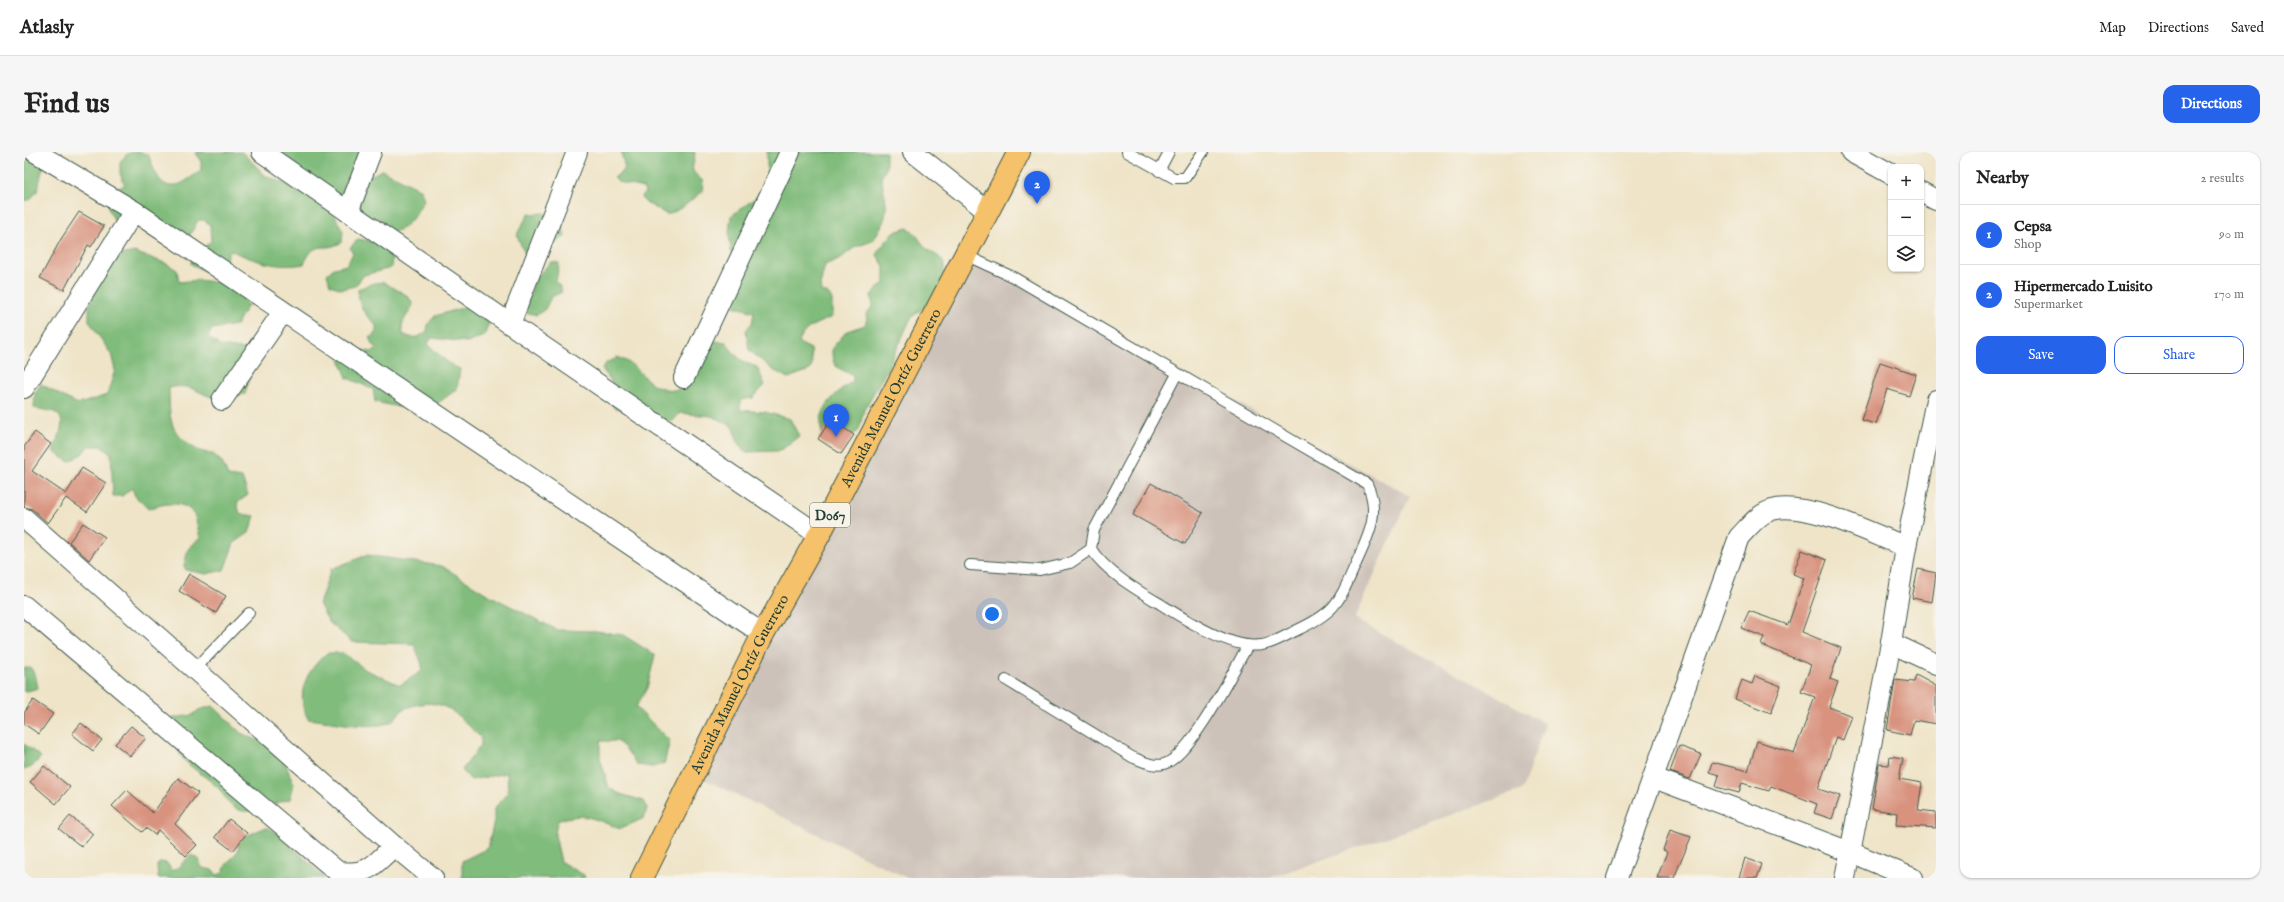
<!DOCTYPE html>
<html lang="en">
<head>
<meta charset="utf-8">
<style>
	body { margin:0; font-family:"IM FELL English",serif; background:#f6f6f6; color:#222 }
	.controls { position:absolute; right:12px; top:12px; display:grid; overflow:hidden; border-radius:8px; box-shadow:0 1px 3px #0004 }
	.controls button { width:36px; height:36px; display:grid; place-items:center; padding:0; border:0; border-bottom:1px solid #e0e0e0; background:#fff; color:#222; font:20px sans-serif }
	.you { position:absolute; left:968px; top:462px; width:14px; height:14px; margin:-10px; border:3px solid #fff; border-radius:50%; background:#1a73e8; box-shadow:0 0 0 6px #1a73e833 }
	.badge { display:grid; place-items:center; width:26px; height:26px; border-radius:50%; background:#2563eb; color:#fff; font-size:13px; font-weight:700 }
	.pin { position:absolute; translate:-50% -33px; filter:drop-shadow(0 1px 2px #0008) }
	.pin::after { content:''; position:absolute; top:21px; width:14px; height:12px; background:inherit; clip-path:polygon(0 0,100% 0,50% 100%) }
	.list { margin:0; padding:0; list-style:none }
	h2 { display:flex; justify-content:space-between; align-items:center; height:52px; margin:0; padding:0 16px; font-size:17px }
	h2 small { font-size:13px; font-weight:400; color:#767676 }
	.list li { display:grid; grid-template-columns:26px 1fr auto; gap:12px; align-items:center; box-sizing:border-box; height:60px; padding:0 16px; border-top:1px solid #e0e0e0 }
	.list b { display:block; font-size:15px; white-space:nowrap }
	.list p { margin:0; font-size:13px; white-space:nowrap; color:#767676 }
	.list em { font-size:13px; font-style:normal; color:#767676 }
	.actions { display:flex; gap:8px; padding:12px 16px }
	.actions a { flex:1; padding:9px 0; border:1px solid #2563eb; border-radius:12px; text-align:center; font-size:14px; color:#2563eb }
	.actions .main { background:#2563eb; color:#fff }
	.icon { flex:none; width:22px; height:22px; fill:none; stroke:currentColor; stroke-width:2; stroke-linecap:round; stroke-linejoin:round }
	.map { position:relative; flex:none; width:1912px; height:726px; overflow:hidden; border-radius:12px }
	header { display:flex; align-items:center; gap:24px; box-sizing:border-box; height:56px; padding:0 20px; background:#fff; border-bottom:1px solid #e0e0e0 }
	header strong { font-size:19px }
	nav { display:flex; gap:22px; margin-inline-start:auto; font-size:14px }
	.intro { display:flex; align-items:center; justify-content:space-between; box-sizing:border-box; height:96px; padding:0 24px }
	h1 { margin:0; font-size:28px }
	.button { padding:10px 18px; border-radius:12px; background:#2563eb; color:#fff; font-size:14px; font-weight:700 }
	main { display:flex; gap:24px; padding:0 24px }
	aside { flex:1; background:#fff; border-radius:12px; box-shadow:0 1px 3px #0004 }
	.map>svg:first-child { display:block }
	.industrial { fill:#cdc2b9 }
	.forest { fill:#80bc7b; stroke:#507c58 }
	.building { fill:#d8927e }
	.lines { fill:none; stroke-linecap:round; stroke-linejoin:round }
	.service-casing { stroke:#3e564a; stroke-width:12 }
	.minor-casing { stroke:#3e564a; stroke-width:22 }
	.primary-casing { stroke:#3e564a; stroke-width:24 }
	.service { stroke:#fff; stroke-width:10 }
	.minor { stroke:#fff; stroke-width:20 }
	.primary { stroke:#f5c16b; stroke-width:22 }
	.labels { text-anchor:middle; stroke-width:4; stroke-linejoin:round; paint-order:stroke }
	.shield { fill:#f7f3e8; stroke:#60746a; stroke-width:1 }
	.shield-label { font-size:14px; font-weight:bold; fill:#1f3d34 }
	.street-label { font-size:15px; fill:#1f3d34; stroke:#f7f3e8 }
</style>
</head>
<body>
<header>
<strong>Atlasly</strong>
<nav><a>Map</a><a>Directions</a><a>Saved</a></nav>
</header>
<div class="intro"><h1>Find us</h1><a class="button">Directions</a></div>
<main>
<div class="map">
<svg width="1912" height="726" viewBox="0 0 1912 726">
	<rect width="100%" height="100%" fill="#f7f3e8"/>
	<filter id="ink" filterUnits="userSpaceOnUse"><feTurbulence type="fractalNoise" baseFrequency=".025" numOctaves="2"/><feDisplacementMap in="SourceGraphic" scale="8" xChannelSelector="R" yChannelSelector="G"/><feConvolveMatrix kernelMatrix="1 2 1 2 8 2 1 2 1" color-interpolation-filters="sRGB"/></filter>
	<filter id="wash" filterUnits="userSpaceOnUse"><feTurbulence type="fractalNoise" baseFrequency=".012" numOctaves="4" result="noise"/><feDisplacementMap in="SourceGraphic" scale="16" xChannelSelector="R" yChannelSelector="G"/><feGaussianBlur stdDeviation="0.9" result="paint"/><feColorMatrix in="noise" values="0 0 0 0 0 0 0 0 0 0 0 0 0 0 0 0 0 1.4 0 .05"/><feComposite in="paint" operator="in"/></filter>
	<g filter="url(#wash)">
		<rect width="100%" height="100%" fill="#efe4c8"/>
		<path class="industrial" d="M 941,103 L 1386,344 L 1330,467 L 1458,535 L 1521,572 L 1498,638 L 1246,726 L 883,726 L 670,622 Z"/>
		<g class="forest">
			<path d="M 0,0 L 31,0 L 31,3 L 19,16 L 13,39 L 6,48 L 0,48 Z"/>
			<path d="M 108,0 L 117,0 L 125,4 C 137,41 148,41 177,18 L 177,8 L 171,0 L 218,0 L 242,24 L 278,38 L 311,64 L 319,79 L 318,90 C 298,102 292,85 280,112 C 253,117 230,109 206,98 L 201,110 L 191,119 L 181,119 L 167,112 C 167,99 179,98 187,89 L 186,73 L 180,68 L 174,68 L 166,83 L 162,86 L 136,88 L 127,84 L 113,71 L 91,69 C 84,59 84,51 84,40 L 101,33 L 96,22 L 96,10 L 102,3 Z"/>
			<path d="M 242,0 L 293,0 L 308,4 L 317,0 L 338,0 L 330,10 L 320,32 L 318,45 Z"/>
			<path d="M 597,0 L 671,0 C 670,18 663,16 679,29 L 678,40 L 659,55 L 646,62 L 642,62 L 621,50 L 617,46 L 621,40 L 619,36 L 595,30 L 590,26 L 601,17 Z"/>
			<path d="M 743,0 L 862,0 L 862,16 L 857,26 C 864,57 866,61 849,89 L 831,95 L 817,106 L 801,113 L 796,133 L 797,140 L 803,141 L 808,147 L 808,165 C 794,172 779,174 775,191 L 787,197 L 788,212 L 786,218 L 764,226 L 749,218 L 725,198 L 722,178 L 728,171 L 730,160 L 709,154 L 714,149 L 709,139 C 721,118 726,117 707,100 L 705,80 L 707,64 L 734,44 L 743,31 Z"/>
			<path d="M 358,18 L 397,38 L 400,48 C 391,62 387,74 370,80 L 361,76 L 358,66 L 350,66 L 337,60 L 332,31 Z"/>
			<path d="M 519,61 L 537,65 L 541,85 L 502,103 C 489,77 492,87 504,62 Z"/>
			<path d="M 883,76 C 894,81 896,91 904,98 C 908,102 916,103 919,110 C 923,121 915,141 907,150 C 900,157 891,160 886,168 L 863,218 L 840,258 L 835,278 L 827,284 L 804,294 C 785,265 806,245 829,229 L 829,223 C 812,215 808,216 808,196 L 823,179 L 841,173 L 843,167 L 842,162 L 849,154 L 847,143 L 860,131 L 860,114 L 853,103 L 854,99 L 870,80 Z"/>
			<path d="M 334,87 L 351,90 L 368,103 L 367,116 L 340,123 L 331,134 L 318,137 L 306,133 L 303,122 L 310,116 L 323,113 L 329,101 L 326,96 Z"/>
			<path d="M 110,100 L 141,111 L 153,118 L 155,130 L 175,128 L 211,133 L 224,153 L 212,173 L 188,177 L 184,185 L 196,194 L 224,198 L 228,216 L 221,242 C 211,245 200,250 190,246 C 172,240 166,231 145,236 C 146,260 143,276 163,291 C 172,298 178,301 188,301 L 198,310 L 204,324 L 218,326 L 224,343 L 213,351 L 216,362 L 231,364 L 225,381 L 210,391 L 200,418 L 182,422 L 162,418 L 160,414 L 164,397 L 176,386 C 174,379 173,367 169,361 C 158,347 137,352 124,357 L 111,344 L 108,336 L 98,344 L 89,344 L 87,301 L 76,294 L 64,294 L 58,302 L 45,310 L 29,299 C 32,289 45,269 32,261 C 27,258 16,258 10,256 L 11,240 L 17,232 C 30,239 41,247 55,252 L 83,243 L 91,218 L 87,202 L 65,169 L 65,155 L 72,133 L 84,120 L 93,104 Z"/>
			<path d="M 527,110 L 535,111 L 532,131 L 535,133 L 538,140 L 527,145 L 521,157 L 513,163 L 500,160 L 512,125 Z"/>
			<path d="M 359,130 L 384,144 L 389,153 C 384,164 375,170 379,182 C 390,188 394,186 403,179 L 404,172 L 411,164 L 455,151 L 465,171 L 460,184 L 443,190 L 407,186 L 404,192 C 412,200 426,214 436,217 L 433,237 L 410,254 L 390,258 L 351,250 L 349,237 L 323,226 L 316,207 L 320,191 L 330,191 L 335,198 L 350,200 L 352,195 L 348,193 L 346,186 L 352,180 L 352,173 C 340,162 334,154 334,137 L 350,131 Z"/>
			<path d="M 669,188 L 702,190 C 711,204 717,210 733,215 L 741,233 L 729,246 L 716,248 L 716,258 L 741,260 L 766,267 L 775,284 L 760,296 L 753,299 L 722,300 L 715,293 L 708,274 L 687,264 L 656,261 L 648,270 L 590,256 L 584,247 L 590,237 L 586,227 L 578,217 L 583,210 L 592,207 L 593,205 C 621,214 618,238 653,238 L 656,235 L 662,196 Z"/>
			<path d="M 343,403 L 418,414 L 463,442 L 533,478 L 573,479 L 599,483 L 631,503 L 623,536 L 612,555 L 646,589 L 640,612 L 628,615 L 613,613 L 601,596 L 593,589 L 576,589 L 576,606 L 585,636 L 596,642 L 620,649 L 623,656 L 620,666 L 596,677 C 571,667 559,659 533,669 L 531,683 L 537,710 L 560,723 L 561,726 L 438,726 L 438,709 L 464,696 L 470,669 L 470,657 L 484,640 L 483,621 L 447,628 L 438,618 L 457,593 L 457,586 C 432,562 420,542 382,556 C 375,559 371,569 364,571 C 343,578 306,569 284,567 C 271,541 282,519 303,501 L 319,501 L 342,518 L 376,533 L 398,519 L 398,512 L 390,492 L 328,490 L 305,470 L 295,452 L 307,417 Z"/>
			<path d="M 0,516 L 7,516 L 12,526 L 14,536 L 0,540 Z"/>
			<path d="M 189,554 L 217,581 L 244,593 L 260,609 L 270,632 L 266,647 C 254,650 229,661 219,659 C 201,655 203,643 191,633 C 172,616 155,612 149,584 C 148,577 146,572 149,566 L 169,563 L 174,558 Z"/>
			<path d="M 0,592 L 17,605 L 8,615 L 0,618 Z"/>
			<path d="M 240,676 L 245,676 L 256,683 L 301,726 L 134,726 L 133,713 L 137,710 L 143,711 L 148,719 C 156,715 160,709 167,703 L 175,707 L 178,716 L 189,718 L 193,723 L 199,721 L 202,713 L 214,699 L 215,687 Z"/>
		</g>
		<g id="blocks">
			<g class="building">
				<path d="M 55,60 L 80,74 L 67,95 L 64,93 L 40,138 L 16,126 L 37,87 Z"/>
				<path d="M 1856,210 L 1892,222 L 1885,244 L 1863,237 L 1852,272 L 1837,268 Z"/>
				<path d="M 807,267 L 830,283 L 817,302 L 794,287 Z"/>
				<path d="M 11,280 L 27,292 L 8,319 L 42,342 L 58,316 L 82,331 L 63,360 L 42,346 L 24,371 L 8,357 L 0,355 L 0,295 Z"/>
				<path d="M 1127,331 L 1179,361 L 1161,392 L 1109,363 Z"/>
				<path d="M 59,371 L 81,385 L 65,408 L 45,390 Z"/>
				<path d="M 1778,398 L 1803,408 L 1778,480 L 1817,496 L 1806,527 L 1814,530 L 1805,555 L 1828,564 L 1819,588 L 1812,585 L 1794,637 L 1816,644 L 1808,667 L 1790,661 L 1793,652 L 1747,634 L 1745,639 L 1718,631 L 1715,641 L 1692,635 L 1695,623 L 1685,620 L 1688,610 L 1724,619 L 1733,589 L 1770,601 L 1791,545 L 1777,540 L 1787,513 L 1737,493 L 1740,485 L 1717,476 L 1725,459 L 1764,473 L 1780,426 L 1769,422 Z"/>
				<path d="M 1894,417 L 1912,421 L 1908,450 L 1888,446 Z"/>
				<path d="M 165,422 L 202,444 L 192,461 L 155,439 Z"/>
				<path d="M 1892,523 L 1912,534 L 1912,572 L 1890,568 L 1886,583 L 1863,578 L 1871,528 L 1890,530 Z"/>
				<path d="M 1731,524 L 1757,534 L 1747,561 L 1711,547 L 1718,528 L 1728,532 Z"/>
				<path d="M 9,548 L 29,562 L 15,582 L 0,572 L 0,561 Z"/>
				<path d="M 57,571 L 78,588 L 69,599 L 48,582 Z"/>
				<path d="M 107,574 L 122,586 L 106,604 L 91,592 Z"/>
				<path d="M 1655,594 L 1677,602 L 1666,627 L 1646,620 Z"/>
				<path d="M 1866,604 L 1879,606 L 1875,627 L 1898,631 L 1894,658 L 1912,660 L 1912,676 L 1872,673 L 1873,661 L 1848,657 L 1855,612 L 1865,613 Z"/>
				<path d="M 20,614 L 46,635 L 32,652 L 6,630 Z"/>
				<path d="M 154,626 L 174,641 L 151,672 L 173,693 L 162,704 L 134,678 L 131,683 L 122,676 L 118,680 L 88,654 L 103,638 L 129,661 Z"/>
				<path d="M 46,664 L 69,682 L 58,695 L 35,677 Z"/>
				<path d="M 205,667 L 223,681 L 209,699 L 191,685 Z"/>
				<path d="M 1646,678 L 1667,685 L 1650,726 L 1633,726 L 1643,700 L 1639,698 Z"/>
				<path d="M 1721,706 L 1738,712 L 1733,726 L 1715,726 Z"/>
			</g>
		</g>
	</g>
	<g filter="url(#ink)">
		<use href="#blocks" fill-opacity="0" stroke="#3e564a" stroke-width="1"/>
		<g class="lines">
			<g class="service-casing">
				<g id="service">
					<path d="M 1103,0 L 1150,26 L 1161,26 L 1179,0"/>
					<path d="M 1135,19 L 1145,0"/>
					<path d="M 941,103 L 989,125 L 1343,332 C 1356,359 1346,381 1334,407 C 1315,449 1315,459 1271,479 C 1261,484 1250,491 1238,493 C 1209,498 1162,468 1138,453 C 1113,438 1083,421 1067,397 L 1070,378 L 1153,222"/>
					<path d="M 946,413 L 1016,418 L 1046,411 L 1067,397"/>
					<path d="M 171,517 L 225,461"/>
					<path d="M 982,528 L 1108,605 C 1118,609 1129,615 1140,612 C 1166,605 1210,518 1224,493"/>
				</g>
			</g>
			<g class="minor-casing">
				<g id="minor">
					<path d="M 11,0 L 110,59 L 739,482"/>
					<path d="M 238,0 L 486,172 L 795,383"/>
					<path d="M 889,0 L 963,59"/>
					<path d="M 1827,0 L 1867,22"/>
					<path d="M 1897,40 L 1912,48"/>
					<path d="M 324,60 L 347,0"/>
					<path d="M 486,172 L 553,0"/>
					<path d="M 660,226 L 766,0"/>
					<path d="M 0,236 L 110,59"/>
					<path d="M 198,248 L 259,160"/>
					<path d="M 0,366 L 370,694 L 409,726"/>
					<path d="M 0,454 L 314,720 C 346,723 348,714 370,694"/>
					<path d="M 1867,491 L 1912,512"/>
					<path d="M 1630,626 L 1826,700 L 1888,726"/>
					<path d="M 1593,726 L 1715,385 C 1725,375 1734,362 1748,358 C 1782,348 1849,382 1882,395"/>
					<path d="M 1821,726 L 1867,491 L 1882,395 L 1912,248"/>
				</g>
			</g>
			<g class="primary-casing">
				<g id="primary">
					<path id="s1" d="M 618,726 L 739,482 L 795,383 L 995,0"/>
				</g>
			</g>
			<use href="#service" class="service"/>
			<use href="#minor" class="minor"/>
			<use href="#primary" class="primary"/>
		</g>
	</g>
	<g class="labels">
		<rect class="shield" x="786" y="351" width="40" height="24" rx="3"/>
		<g class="shield-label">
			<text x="806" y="368">D067</text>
		</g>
		<g class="street-label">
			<text dy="5" stroke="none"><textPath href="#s1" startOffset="541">Avenida Manuel Ortíz Guerrero</textPath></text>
			<text dy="5" stroke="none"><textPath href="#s1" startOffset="217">Avenida Manuel Ortíz Guerrero</textPath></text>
		</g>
	</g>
</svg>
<div class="controls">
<button>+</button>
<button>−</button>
<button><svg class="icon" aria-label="layers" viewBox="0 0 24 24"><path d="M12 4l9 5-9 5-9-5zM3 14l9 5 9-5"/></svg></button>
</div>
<div class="you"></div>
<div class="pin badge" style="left:812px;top:285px">1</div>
<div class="pin badge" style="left:1013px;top:52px">2</div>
</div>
<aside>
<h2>Nearby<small>2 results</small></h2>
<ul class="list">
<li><span class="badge">1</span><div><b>Cepsa</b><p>Shop</p></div><em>90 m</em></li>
<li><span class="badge">2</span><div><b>Hipermercado Luisito</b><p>Supermarket</p></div><em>170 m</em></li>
</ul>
<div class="actions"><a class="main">Save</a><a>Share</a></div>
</aside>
</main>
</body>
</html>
